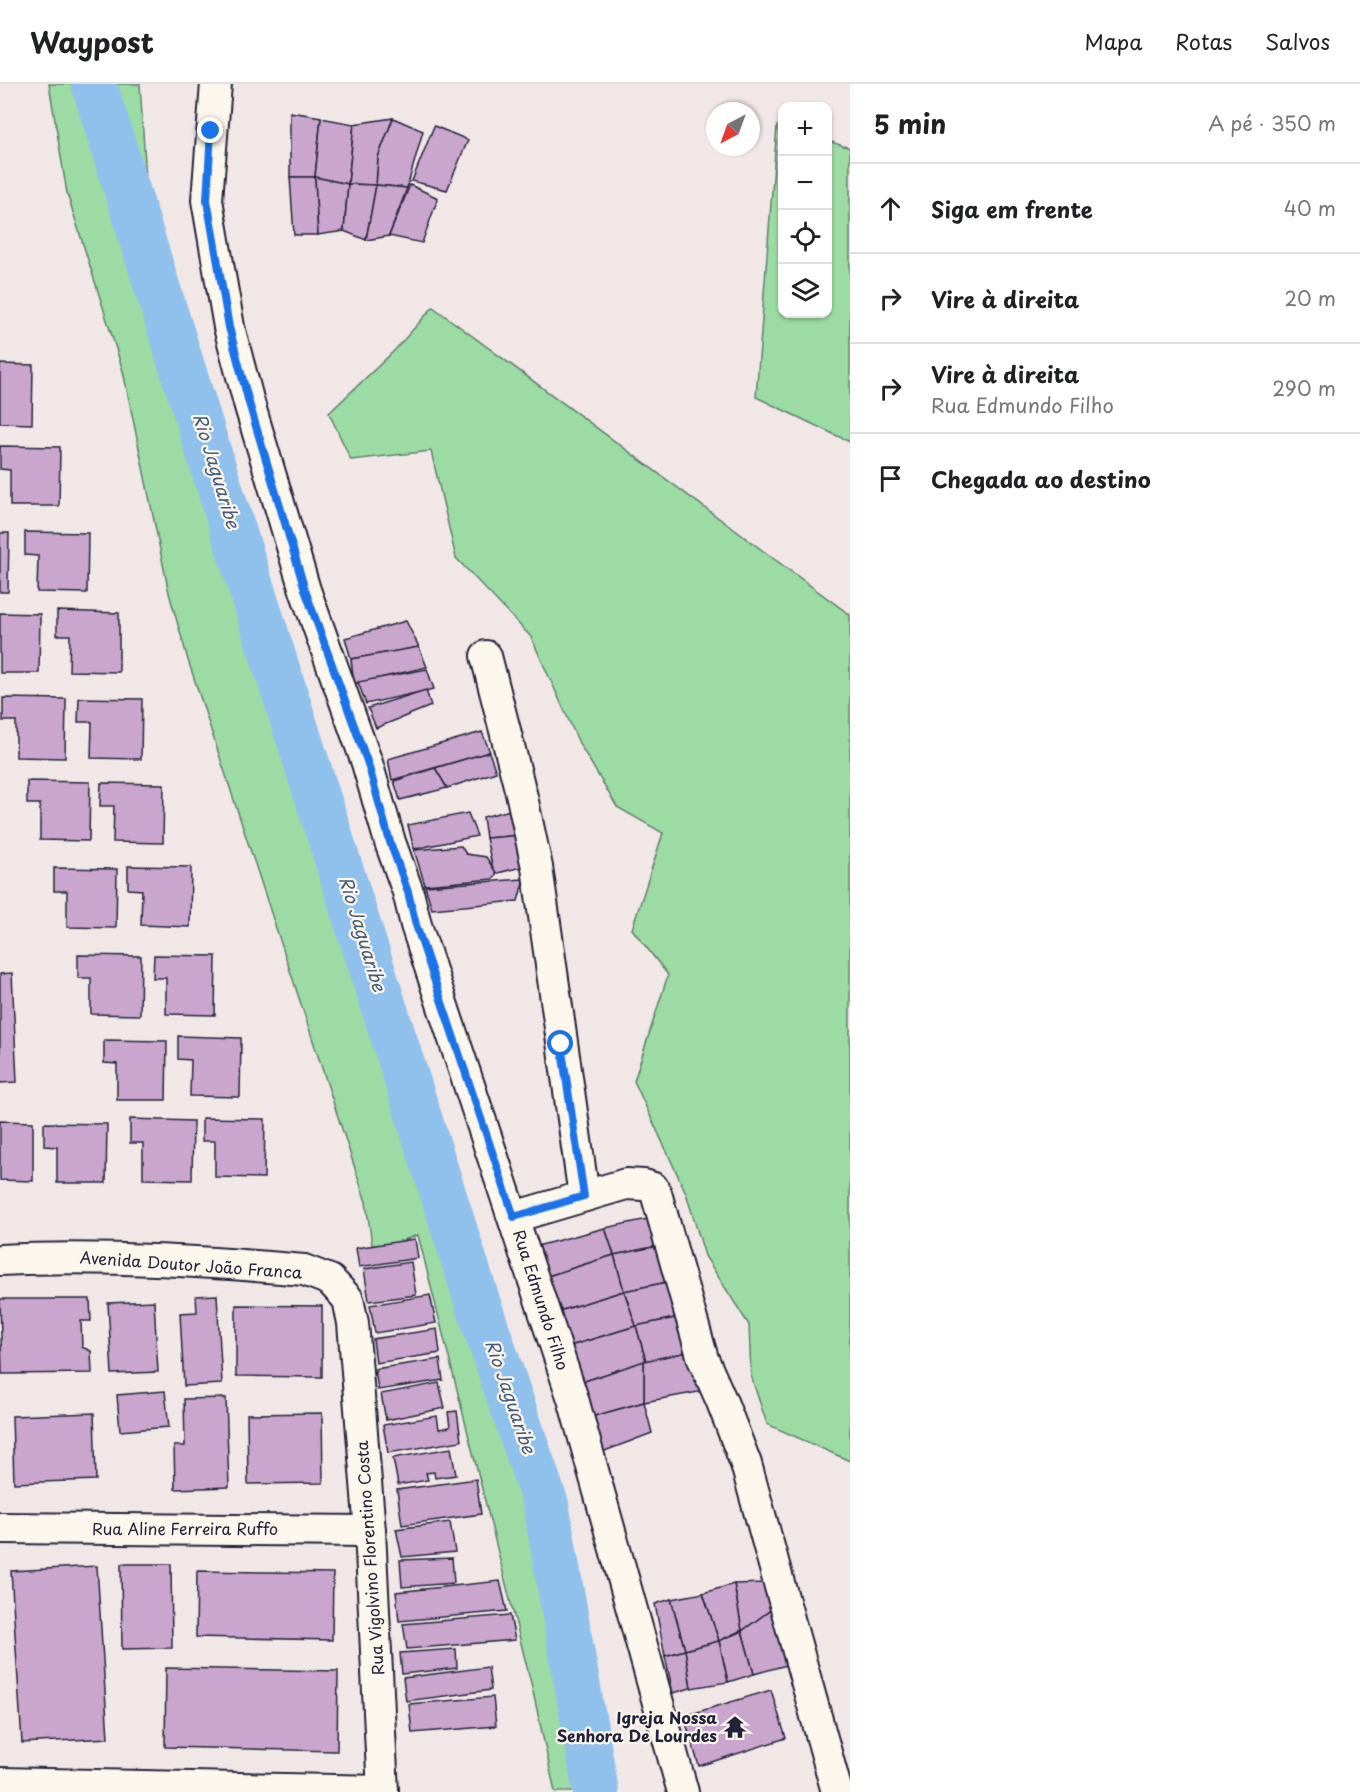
<!DOCTYPE html>
<html lang="pt">
<head>
<meta charset="utf-8">
<style>
	body { margin:0; font-family:"Playpen Sans",sans-serif; background:#f6f6f6; color:#202124 }
	.controls { position:absolute; right:18px; top:18px; display:grid; overflow:hidden; border-radius:12px; box-shadow:0 2px 4px #0004 }
	.controls button { width:54px; height:54px; display:grid; place-items:center; padding:0; border:0; border-bottom:2px solid #e0e0e0; background:#fff; color:#202124; font:30px sans-serif }
	.compass { position:absolute; left:706px; top:18px; width:54px; height:54px; border-radius:50%; background:#fff; box-shadow:0 2px 4px #0004; rotate:221deg }
	.stop { position:absolute; width:18px; height:18px; margin:-14px; border:4px solid #1a73e8; border-radius:50%; background:#fff }
	.stop.end { background:#1a73e8; border-color:#fff; box-shadow:0 2px 6px #0008 }
	.list { margin:0; padding:0; list-style:none }
	h2 { display:flex; justify-content:space-between; align-items:center; height:78px; margin:0; padding:0 24px; font-size:26px }
	h2 small { font-size:20px; font-weight:400; color:#757577 }
	.list li { display:grid; grid-template-columns:39px 1fr auto; gap:18px; align-items:center; box-sizing:border-box; height:90px; padding:0 24px; border-top:2px solid #e0e0e0 }
	.list b { display:block; font-size:22px; white-space:nowrap }
	.list p { margin:0; font-size:20px; white-space:nowrap; color:#757577 }
	.list em { font-size:20px; font-style:normal; color:#757577 }
	.icon { flex:none; width:33px; height:33px; fill:none; stroke:currentColor; stroke-width:2; stroke-linecap:round; stroke-linejoin:round }
	.map { position:relative; flex:none; width:850px; height:1708px; overflow:hidden }
	header { display:flex; align-items:center; gap:36px; box-sizing:border-box; height:84px; padding:0 30px; background:#fff; border-bottom:2px solid #e0e0e0 }
	header strong { font-size:28px }
	nav { display:flex; gap:33px; margin-inline-start:auto; font-size:21px }
	main { display:flex }
	aside { flex:1; background:#fff }
	.map>svg:first-child { display:block }
	.green { fill:#9cdba3; stroke:#5f7e6f; stroke-width:1.5 }
	.lines { fill:none; stroke-linecap:round; stroke-linejoin:round }
	.river { stroke:#90c1ec; stroke-width:46 }
	.building { fill:#caa5ce; stroke:#22223b; stroke-width:1.5 }
	.minor-casing { stroke:#22223b; stroke-width:34 }
	.minor { stroke:#fbf7ec; stroke-width:30 }
	.route { stroke:#1a73e8; stroke-width:8 }
	.labels { text-anchor:middle; stroke-width:4.5; stroke-linejoin:round; paint-order:stroke }
	.street-label { font-size:16px; fill:#22223b; stroke:#fbf7ec }
	.poi-label { font-size:16px; font-weight:bold; fill:#22223b; stroke:#fbf7ec; text-anchor:end }
	.water-label { font-size:18px; font-style:italic; fill:#485a79; stroke:#fbf7ec }
</style>
</head>
<body>
<header>
<strong>Waypost</strong>
<nav><a>Mapa</a><a>Rotas</a><a>Salvos</a></nav>
</header>
<main>
<div class="map">
<svg width="850" height="1708" viewBox="0 0 850 1708">
	<rect width="100%" height="100%" fill="#f1e7e6"/>
	<filter id="ink" filterUnits="userSpaceOnUse"><feTurbulence type="fractalNoise" baseFrequency=".0167" numOctaves="2"/><feDisplacementMap in="SourceGraphic" scale="12" xChannelSelector="R" yChannelSelector="G"/><feConvolveMatrix kernelMatrix="1 2 1 2 8 2 1 2 1" color-interpolation-filters="sRGB"/></filter>
	<g filter="url(#ink)">
		<g class="green">
			<path d="M 49,0 L 140,0 L 147,111 L 266,520 L 570,1475 L 616,1708 L 555,1708 L 532,1603 L 418,1151 L 373,1167 L 366,1118 L 188,576 L 169,509 L 123,287 L 67,109 Z"/>
			<path d="M 777,42 L 782,43 L 782,230 L 828,230 L 828,57 L 850,64 L 850,358 L 756,313 Z"/>
			<path d="M 433,223 L 850,531 L 850,1377 L 767,1340 L 751,1292 L 749,1241 L 705,1172 L 686,1109 L 634,997 L 668,891 L 632,845 L 663,749 L 617,723 L 579,659 L 531,553 L 456,474 L 431,367 L 351,376 L 329,329 L 394,267 Z"/>
		</g>
		<g class="lines">
			<path class="river" d="M 94,0 L 220,405 L 477,1217 L 546,1421 L 596,1708"/>
		</g>
		<g class="building">
			<path d="M 290,28 L 321,33 L 315,93 L 290,93 Z"/>
			<path d="M 321,34 L 354,40 L 348,100 L 315,93 Z"/>
			<path d="M 393,34 L 423,47 L 407,104 L 376,101 L 378,73 Z"/>
			<path d="M 393,34 L 378,73 L 376,101 L 348,100 L 354,40 Z"/>
			<path d="M 434,42 L 468,56 L 447,106 L 412,97 Z"/>
			<path d="M 290,93 L 315,93 L 318,151 L 294,151 Z"/>
			<path d="M 315,93 L 348,100 L 344,147 L 318,151 Z"/>
			<path d="M 348,100 L 376,101 L 366,156 L 344,147 Z"/>
			<path d="M 376,101 L 407,104 L 389,152 L 366,156 Z"/>
			<path d="M 410,101 L 438,114 L 422,159 L 389,152 Z"/>
			<path d="M 0,280 L 33,281 L 32,340 L 0,339 Z"/>
			<path d="M 0,362 L 60,363 L 59,422 L 10,422 L 10,386 L 0,385 Z"/>
			<path d="M 25,448 L 88,449 L 87,509 L 37,508 L 38,472 L 25,471 Z"/>
			<path d="M 0,449 L 9,449 L 8,508 L 0,508 Z"/>
			<path d="M 57,527 L 119,529 L 119,588 L 69,587 L 70,551 L 57,551 Z"/>
			<path d="M 0,529 L 40,530 L 39,589 L 0,589 Z"/>
			<path d="M 406,537 L 419,563 L 351,575 L 345,554 Z"/>
			<path d="M 419,563 L 427,583 L 354,600 L 351,575 Z"/>
			<path d="M 427,585 L 434,605 L 366,620 L 358,598 Z"/>
			<path d="M 426,606 L 431,622 L 376,644 L 368,624 Z"/>
			<path d="M 3,614 L 66,615 L 65,674 L 16,673 L 16,637 L 3,637 Z"/>
			<path d="M 79,614 L 142,615 L 141,675 L 91,674 L 92,638 L 78,638 Z"/>
			<path d="M 482,648 L 490,668 L 392,696 L 388,675 Z"/>
			<path d="M 489,668 L 496,688 L 447,704 L 435,684 Z"/>
			<path d="M 435,684 L 447,704 L 400,716 L 394,697 Z"/>
			<path d="M 27,697 L 90,698 L 89,757 L 40,756 L 40,720 L 27,720 Z"/>
			<path d="M 101,699 L 164,700 L 163,759 L 113,758 L 114,722 L 100,722 Z"/>
			<path d="M 518,724 L 524,751 L 486,754 L 483,733 Z"/>
			<path d="M 468,729 L 477,752 L 414,765 L 408,741 Z"/>
			<path d="M 524,751 L 533,780 L 494,790 L 486,754 Z"/>
			<path d="M 461,762 L 466,770 L 486,773 L 497,790 L 493,795 L 425,801 L 414,766 Z"/>
			<path d="M 128,782 L 191,783 L 190,843 L 141,841 L 142,806 L 128,805 Z"/>
			<path d="M 54,784 L 117,785 L 116,844 L 67,843 L 67,807 L 54,807 Z"/>
			<path d="M 524,795 L 518,817 L 432,825 L 425,802 Z"/>
			<path d="M 78,871 L 141,872 L 140,931 L 91,930 L 91,894 L 78,894 Z"/>
			<path d="M 154,871 L 216,872 L 215,931 L 166,930 L 166,894 L 153,894 Z"/>
			<path d="M 12,889 L 17,998 L 0,999 L 0,890 Z"/>
			<path d="M 178,952 L 241,954 L 240,1013 L 190,1012 L 191,976 L 178,975 Z"/>
			<path d="M 104,956 L 167,957 L 166,1016 L 117,1016 L 117,980 L 104,979 Z"/>
			<path d="M 202,1034 L 265,1035 L 264,1094 L 215,1093 L 215,1057 L 202,1057 Z"/>
			<path d="M 130,1035 L 193,1037 L 192,1096 L 143,1095 L 143,1059 L 130,1059 Z"/>
			<path d="M 0,1037 L 33,1038 L 33,1097 L 0,1096 Z"/>
			<path d="M 44,1039 L 107,1040 L 106,1099 L 57,1099 L 57,1063 L 44,1062 Z"/>
			<path d="M 652,1134 L 663,1161 L 614,1171 L 605,1144 Z"/>
			<path d="M 605,1144 L 614,1171 L 548,1192 L 537,1162 Z"/>
			<path d="M 415,1155 L 418,1174 L 359,1183 L 356,1164 Z"/>
			<path d="M 663,1161 L 672,1197 L 624,1207 L 614,1171 Z"/>
			<path d="M 614,1171 L 624,1207 L 556,1228 L 548,1192 Z"/>
			<path d="M 411,1178 L 416,1211 L 369,1217 L 364,1185 Z"/>
			<path d="M 672,1197 L 685,1232 L 636,1242 L 624,1207 Z"/>
			<path d="M 624,1207 L 636,1242 L 570,1262 L 556,1228 Z"/>
			<path d="M 217,1211 L 222,1300 L 184,1302 L 180,1229 L 197,1228 L 196,1212 Z"/>
			<path d="M 430,1211 L 436,1239 L 375,1249 L 370,1221 Z"/>
			<path d="M 0,1215 L 90,1215 L 91,1237 L 81,1237 L 82,1263 L 91,1267 L 92,1289 L 2,1290 Z"/>
			<path d="M 154,1217 L 158,1288 L 112,1290 L 108,1219 Z"/>
			<path d="M 236,1221 L 322,1222 L 322,1293 L 236,1292 Z"/>
			<path d="M 685,1232 L 694,1267 L 646,1277 L 636,1242 Z"/>
			<path d="M 636,1242 L 646,1277 L 579,1299 L 570,1262 Z"/>
			<path d="M 437,1245 L 440,1269 L 376,1279 L 373,1255 Z"/>
			<path d="M 693,1267 L 704,1307 L 644,1318 L 644,1277 Z"/>
			<path d="M 440,1275 L 443,1296 L 378,1306 L 375,1285 Z"/>
			<path d="M 644,1277 L 644,1318 L 591,1333 L 582,1298 Z"/>
			<path d="M 439,1299 L 445,1324 L 386,1336 L 381,1310 Z"/>
			<path d="M 165,1307 L 169,1343 L 120,1347 L 117,1311 Z"/>
			<path d="M 226,1314 L 229,1403 L 175,1405 L 174,1362 L 185,1362 L 184,1315 Z"/>
			<path d="M 644,1318 L 652,1349 L 602,1368 L 591,1333 Z"/>
			<path d="M 457,1327 L 461,1357 L 388,1369 L 383,1341 L 437,1332 L 439,1345 L 450,1343 L 448,1328 Z"/>
			<path d="M 94,1329 L 96,1396 L 14,1399 L 12,1332 Z"/>
			<path d="M 322,1329 L 323,1399 L 248,1400 L 247,1330 Z"/>
			<path d="M 451,1364 L 456,1391 L 435,1394 L 434,1388 L 426,1389 L 428,1396 L 398,1401 L 393,1374 Z"/>
			<path d="M 476,1395 L 481,1430 L 402,1441 L 397,1406 Z"/>
			<path d="M 450,1438 L 455,1468 L 402,1473 L 396,1445 Z"/>
			<path d="M 452,1474 L 454,1499 L 402,1503 L 400,1476 Z"/>
			<path d="M 121,1480 L 171,1480 L 172,1564 L 122,1565 Z"/>
			<path d="M 97,1482 L 108,1654 L 22,1659 L 11,1487 Z"/>
			<path d="M 197,1487 L 333,1489 L 332,1556 L 196,1553 Z"/>
			<path d="M 500,1497 L 507,1527 L 399,1537 L 396,1508 Z"/>
			<path d="M 767,1499 L 779,1520 L 742,1547 L 734,1500 Z"/>
			<path d="M 734,1500 L 742,1546 L 719,1557 L 703,1509 Z"/>
			<path d="M 703,1509 L 719,1557 L 685,1566 L 671,1515 Z"/>
			<path d="M 671,1515 L 685,1566 L 665,1572 L 655,1520 Z"/>
			<path d="M 779,1520 L 790,1580 L 754,1590 L 742,1547 Z"/>
			<path d="M 510,1531 L 515,1556 L 407,1565 L 403,1540 Z"/>
			<path d="M 742,1547 L 754,1590 L 728,1598 L 719,1557 Z"/>
			<path d="M 719,1557 L 728,1598 L 691,1604 L 685,1566 Z"/>
			<path d="M 456,1565 L 457,1584 L 402,1590 L 400,1569 Z"/>
			<path d="M 685,1566 L 691,1604 L 673,1609 L 665,1572 Z"/>
			<path d="M 488,1583 L 491,1606 L 406,1617 L 403,1594 Z"/>
			<path d="M 166,1584 L 338,1587 L 337,1667 L 165,1663 Z"/>
			<path d="M 771,1606 L 786,1654 L 699,1682 L 684,1632 Z"/>
			<path d="M 493,1613 L 496,1642 L 412,1649 L 409,1620 Z"/>
		</g>
		<g class="lines">
			<g class="minor-casing">
				<g id="minor">
					<path d="M 216,0 L 207,116 L 229,243 L 249,319 L 305,506 L 367,679 L 390,758 L 408,808 L 416,841 L 573,1315 L 683,1708"/>
					<path d="M 486,572 L 522,713 L 537,783 L 584,1112"/>
					<path d="M 514,1133 L 626,1100 L 644,1101 L 653,1104 L 656,1109 L 703,1275 L 722,1318 L 746,1380 L 837,1708"/>
					<path d="M 0,1176 C 101,1171 203,1177 304,1186 L 330,1196 L 348,1215 L 353,1239 L 370,1447 L 383,1708"/>
					<path d="M 0,1444 L 370,1447"/>
					<path d="M 0,1699 L 383,1707"/>
				</g>
			</g>
			<use href="#minor" class="minor"/>
		</g>
	</g>
	<g class="lines" filter="url(#ink)">
		<path class="route" d="M 211,47 L 207,116 L 229,243 L 249,319 L 305,506 L 368,680 L 390,758 L 408,808 L 416,841 L 514,1133 L 584,1112 L 561,960"/>
	</g>
	<defs>
		<g id="temple-bare" transform="scale(1.8)"><path d="M0-6L5-2H3V0L6.5 2.5H4V6H1.5V3h-3V6H-4V2.5H-6.5L-3 0V-2H-5Z" fill="#22223b" stroke="#fbf7ec" stroke-width="2.5" paint-order="stroke"/></g>
	</defs>
	<g fill-rule="evenodd">
		<use href="#temple-bare" x="735" y="1643"/>
	</g>
	<g class="labels">
		<g class="street-label">
			<text transform="translate(191 1181) rotate(4)" y="6">Avenida Doutor João Franca</text>
			<text transform="translate(541 1216) rotate(72)" y="6">Rua Edmundo Filho</text>
			<text x="185" y="1451">Rua Aline Ferreira Ruffo</text>
			<text transform="translate(370 1474) rotate(-94)" y="6">Rua Vigolvino Florentino Costa</text>
		</g>
		<g class="poi-label">
			<text x="717" y="1640">Igreja Nossa<tspan x="717" dy="18">Senhora De Lourdes</tspan></text>
		</g>
		<g class="water-label">
			<text transform="translate(216 387) rotate(73)" y="6">Rio Jaguaribe</text>
			<text transform="translate(362 850) rotate(73)" y="6">Rio Jaguaribe</text>
			<text transform="translate(510 1313) rotate(71)" y="6">Rio Jaguaribe</text>
		</g>
	</g>
</svg>
<div class="controls">
<button>+</button>
<button>−</button>
<button><svg class="icon" aria-label="locate" viewBox="0 0 24 24"><circle cx="12" cy="12" r="6"/><path d="M12 2v4M12 18v4M2 12h4M18 12h4"/></svg></button>
<button><svg class="icon" aria-label="layers" viewBox="0 0 24 24"><path d="M12 4l9 5-9 5-9-5zM3 14l9 5 9-5"/></svg></button>
</div>
<svg class="compass" viewBox="-18 -18 36 36"><path d="M0-13l5 13h-10z" fill="#e53935"/><path d="M0 13l5-13h-10z" fill="#757577"/></svg>
<div class="stop" style="left:561px;top:960px"></div>
<div class="stop end" style="left:211px;top:47px"></div>
</div>
<aside>
<h2>5 min<small>A pé · 350 m</small></h2>
<ul class="list">
<li><svg class="icon" aria-label="ahead" viewBox="0 0 24 24"><path d="M12 20V5M6 11l6-6 6 6"/></svg><div><b>Siga em frente</b></div><em>40 m</em></li>
<li><svg class="icon" aria-label="right" viewBox="0 0 24 24"><path d="M7 20v-9h11M14 6l5 5-5 5"/></svg><div><b>Vire à direita</b></div><em>20 m</em></li>
<li><svg class="icon" aria-label="right" viewBox="0 0 24 24"><path d="M7 20v-9h11M14 6l5 5-5 5"/></svg><div><b>Vire à direita</b><p>Rua Edmundo Filho</p></div><em>290 m</em></li>
<li><svg class="icon" aria-label="arrive" viewBox="0 0 24 24"><path d="M6 21V4h12l-3 4 3 4H6"/></svg><div><b>Chegada ao destino</b></div></li>
</ul>
</aside>
</main>
</body>
</html>
